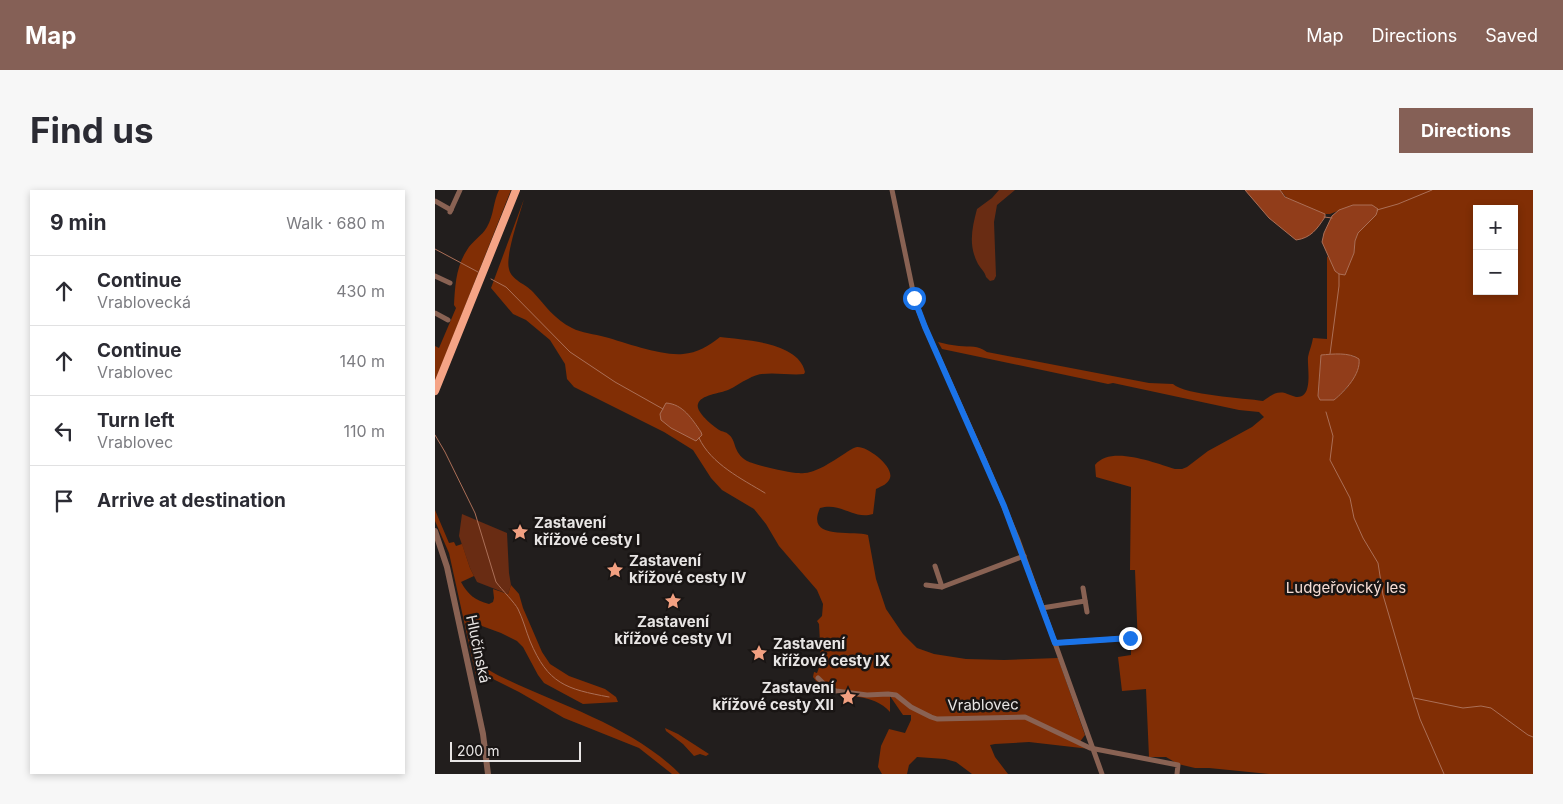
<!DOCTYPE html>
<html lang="en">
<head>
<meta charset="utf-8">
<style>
	body { margin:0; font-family:Inter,sans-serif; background:#f7f7f7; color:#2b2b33 }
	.controls { position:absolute; right:15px; top:15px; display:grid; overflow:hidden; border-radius:0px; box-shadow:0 2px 8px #0003 }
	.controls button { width:45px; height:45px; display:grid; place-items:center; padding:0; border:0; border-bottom:1px solid #e1e1e2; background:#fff; color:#2b2b33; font:25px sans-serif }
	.scale { position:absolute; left:15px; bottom:12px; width:131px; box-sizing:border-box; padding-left:5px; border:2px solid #e8e5e4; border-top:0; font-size:14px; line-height:18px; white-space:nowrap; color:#e8e5e4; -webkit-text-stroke:4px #191514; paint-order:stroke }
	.stop { position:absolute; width:15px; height:15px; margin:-11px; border:4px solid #1a73e8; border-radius:50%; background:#fff }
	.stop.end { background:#1a73e8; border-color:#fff; box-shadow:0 1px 5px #0008 }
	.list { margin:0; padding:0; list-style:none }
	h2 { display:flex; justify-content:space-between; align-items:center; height:65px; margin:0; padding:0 20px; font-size:21px }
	h2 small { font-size:16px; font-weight:400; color:#7c7c81 }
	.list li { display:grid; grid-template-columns:32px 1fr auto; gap:15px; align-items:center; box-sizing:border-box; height:70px; padding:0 20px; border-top:1px solid #e1e1e2 }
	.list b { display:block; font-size:19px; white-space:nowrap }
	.list p { margin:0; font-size:16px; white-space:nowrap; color:#7c7c81 }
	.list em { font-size:16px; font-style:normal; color:#7c7c81 }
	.icon { flex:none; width:28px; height:28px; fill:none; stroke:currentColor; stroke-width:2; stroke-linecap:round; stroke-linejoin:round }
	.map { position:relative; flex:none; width:1098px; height:584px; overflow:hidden; border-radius:0px }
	header { display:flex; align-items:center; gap:30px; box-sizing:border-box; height:70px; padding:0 25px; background:#856056; color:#fff }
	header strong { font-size:24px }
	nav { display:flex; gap:28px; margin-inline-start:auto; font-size:18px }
	.intro { display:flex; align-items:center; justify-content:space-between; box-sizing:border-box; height:120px; padding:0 30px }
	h1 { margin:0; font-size:35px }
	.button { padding:12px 22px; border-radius:0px; background:#856056; color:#fff; font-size:18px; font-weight:700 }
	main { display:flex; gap:30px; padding:0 30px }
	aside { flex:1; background:#fff; border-radius:0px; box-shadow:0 2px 8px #0003 }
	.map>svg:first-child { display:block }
	.green { fill:#692c13 }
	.forest { fill:#812e05; fill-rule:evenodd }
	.water { fill:#913d1a; stroke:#ab6f57 }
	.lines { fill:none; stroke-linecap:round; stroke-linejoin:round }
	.stream { stroke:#ab6f57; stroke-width:1 }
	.minor { stroke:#896253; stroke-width:5 }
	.tertiary { stroke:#896253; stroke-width:6 }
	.primary { stroke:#f5a486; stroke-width:8 }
	.route { stroke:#1a73e8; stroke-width:6 }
	.labels { text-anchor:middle; stroke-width:5; stroke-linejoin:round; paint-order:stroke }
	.poi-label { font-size:15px; font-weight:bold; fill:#e8e5e4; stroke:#191514; text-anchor:start }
	.park-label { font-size:15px; fill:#f6ddd4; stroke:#191514 }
	.street-label { font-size:15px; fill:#e8e5e4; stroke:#191514 }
</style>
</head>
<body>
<header>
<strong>Map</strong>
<nav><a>Map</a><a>Directions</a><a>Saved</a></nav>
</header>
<div class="intro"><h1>Find us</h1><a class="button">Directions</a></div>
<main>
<aside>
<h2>9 min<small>Walk · 680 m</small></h2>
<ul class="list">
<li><svg class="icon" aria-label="ahead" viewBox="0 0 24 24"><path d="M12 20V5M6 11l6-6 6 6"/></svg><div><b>Continue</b><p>Vrablovecká</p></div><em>430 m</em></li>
<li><svg class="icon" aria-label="ahead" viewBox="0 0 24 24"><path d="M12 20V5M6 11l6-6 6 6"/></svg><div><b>Continue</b><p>Vrablovec</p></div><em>140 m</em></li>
<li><svg class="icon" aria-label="left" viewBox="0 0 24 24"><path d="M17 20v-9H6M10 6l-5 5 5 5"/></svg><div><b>Turn left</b><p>Vrablovec</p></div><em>110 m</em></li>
<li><svg class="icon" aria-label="arrive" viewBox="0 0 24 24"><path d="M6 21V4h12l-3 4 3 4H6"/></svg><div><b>Arrive at destination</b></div></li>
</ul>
</aside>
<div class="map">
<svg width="1098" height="584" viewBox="0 0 1098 584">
	<rect width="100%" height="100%" fill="#221e1d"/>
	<g class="green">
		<path d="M 564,0 L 580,0 L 562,15 L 559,32 L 561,86 L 559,90 L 555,91 L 551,87 C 550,82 546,79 543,74 C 533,55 537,38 542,19 L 557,8 Z"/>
		<path d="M 27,324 L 72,343 L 74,383 L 76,395 L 73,404 L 42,392 L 35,378 L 24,346 Z"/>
	</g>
	<g class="forest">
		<path d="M 64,0 L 76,0 L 0,192 L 0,156 L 4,158 L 21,118 L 19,115 C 20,97 21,76 32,60 C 37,51 47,46 52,37 C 59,25 58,12 64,0 Z"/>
		<path d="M 845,0 L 1098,0 L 1098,584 L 834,584 L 774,578 L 760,578 L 743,574 L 731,567 L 714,567 L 711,499 L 687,501 L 683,467 L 696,465 L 696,460 L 703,456 L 700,380 L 695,380 L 696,297 L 661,287 L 660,275 C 676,255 719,273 740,279 L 747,279 L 752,277 L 773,261 L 817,237 L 829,227 L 824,222 L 804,220 L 678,193 L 673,194 L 507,159 L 503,152 C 510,154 517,155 524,156 C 536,157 542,155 552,162 L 714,193 L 738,194 C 750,205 809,208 828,211 C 836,206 840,201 850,203 C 853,204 857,206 861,207 C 879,209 872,177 873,167 C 874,161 877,155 878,148 L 892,149 L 892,66 C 898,71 898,79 904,84 L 919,63 L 920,51 L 923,43 L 941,25 L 924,15 L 918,15 L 895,24 L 887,24 L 852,8 ZM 1042,19 L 1079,19 L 1079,101 L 1042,101 ZM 886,165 L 909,165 L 920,166 L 912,198 L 899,210 L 885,210 L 883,206 Z"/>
		<path d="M 89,9 C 85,24 70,66 74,79 C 76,90 91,94 98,102 C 111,116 119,129 137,138 C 146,143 160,144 170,147 C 192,153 226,166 248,164 C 262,163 274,156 285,147 C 309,150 364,152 370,182 L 369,184 C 351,186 328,179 313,189 C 306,192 300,197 293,200 C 286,203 265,205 263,214 C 260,222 280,238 286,241 C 289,242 291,242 293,244 C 302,250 297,262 312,271 C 320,275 354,283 364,283 C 379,285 396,272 409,264 C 412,262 417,258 422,257 C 432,256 459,276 455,288 C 453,294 447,296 441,299 L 438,324 C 418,330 407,312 385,318 C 370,351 417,340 433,345 L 441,389 L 451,419 L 468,444 L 482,458 L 499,464 L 531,469 L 569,470 L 623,468 L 650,545 L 644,553 L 655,559 L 594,552 L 560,554 L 555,555 L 560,567 L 573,584 L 537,584 L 521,572 L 510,569 L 482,567 L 474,575 L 472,584 L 447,584 L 443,577 L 446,556 L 454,539 L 470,543 L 476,530 L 476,525 L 468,525 L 455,506 L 455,522 C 438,502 411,510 389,498 C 385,496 381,491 378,487 L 379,482 L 382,483 L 386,472 L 384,434 L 382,431 L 387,426 L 388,414 L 382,400 L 344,356 L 331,334 L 319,319 L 287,300 L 276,288 L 258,260 L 229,242 L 139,197 L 132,189 L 130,174 L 115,150 L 91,130 L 78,124 L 56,98 Z"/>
		<path d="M 0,320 L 14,353 L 19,352 L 21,356 L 27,354 L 35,378 L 39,386 L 26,392 C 33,405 40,410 54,414 L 58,412 L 59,408 L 58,399 L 73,404 L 76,395 L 84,404 L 88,418 L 107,462 L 115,474 L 134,486 L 170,499 L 181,507 L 183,512 L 148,514 L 109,493 L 103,485 L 88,457 L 82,451 L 66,443 L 36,432 L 34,433 C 37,446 39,466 49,476 C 55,482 65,486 73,490 C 131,517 199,538 245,584 L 237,584 L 204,558 L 129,528 L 84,502 L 54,487 L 49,485 L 45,488 L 43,492 L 41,486 L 14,363 L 0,331 Z"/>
		<path d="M 230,538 L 243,544 L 274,564 L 271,566 L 265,564 L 259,566 L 248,554 L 231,541 Z"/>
	</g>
	<g class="water">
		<path d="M 810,0 L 845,0 L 850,7 L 890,24 L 890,27 C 882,39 876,48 861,50 L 834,28 Z"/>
		<path d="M 918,15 L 937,15 L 943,19 L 941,25 L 923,43 L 920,51 L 919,63 L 910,85 L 904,84 L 900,81 L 887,52 L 889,43 L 897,26 L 904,20 Z"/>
		<path d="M 886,165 C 898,164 914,162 924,169 C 926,184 910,201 899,210 L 885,210 L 883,206 Z"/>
		<path d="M 231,213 C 248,214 257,229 266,242 L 267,245 L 261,251 L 236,238 L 226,230 L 225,224 Z"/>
	</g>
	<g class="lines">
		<g class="stream">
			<path d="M 942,20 L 963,14 L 997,0"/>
			<path d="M 889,27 L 897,28"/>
			<path d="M 0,59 L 43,82"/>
			<path d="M 56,89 L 71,97 L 135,162 L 180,192 L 228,219"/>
			<path d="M 895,164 L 904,96 L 904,84"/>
			<path d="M 891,222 L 898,246 L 895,270 L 915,308 L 919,328 L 928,348 L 943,373 L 948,405 L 978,507 L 985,529 L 1009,584"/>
			<path d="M 0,245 L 10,262 L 40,323 L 61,392 C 67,400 80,413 83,419 C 88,429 91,441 95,451 C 113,494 131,499 174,507"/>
			<path d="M 264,248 C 276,274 307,289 330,303"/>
			<path d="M 979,508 L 1028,518 L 1046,516 L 1056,518 L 1093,545 L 1098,547"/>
		</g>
		<g class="minor">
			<path d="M 457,0 L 480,111 L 490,137 L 549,269 L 583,350 L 667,584"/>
			<path d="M 0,11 L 16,20"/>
			<path d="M 15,22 L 25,0"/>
			<path d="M 0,86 L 15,93"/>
			<path d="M 0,123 L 13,130"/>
			<path d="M 500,376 L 507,397"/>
			<path d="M 491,395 L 507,397 L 589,366"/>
			<path d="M 648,398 L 652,422"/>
			<path d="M 607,418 L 650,411"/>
			<path d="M 620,453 L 695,448"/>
			<path d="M 383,488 L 392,497 L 401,501 L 432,505 L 453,504 L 461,505 L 476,517 L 496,527 L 502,529 L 590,527 L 655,558 L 743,575 L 742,584"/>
		</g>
		<path class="tertiary" d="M 0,341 L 12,377 L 48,544 L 53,584"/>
		<path class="primary" d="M 0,201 L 81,0"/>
	</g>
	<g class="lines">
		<path class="route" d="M 479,108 L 490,137 L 569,316 L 620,453 L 695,448"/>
	</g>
	<defs>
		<g id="sight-bare" transform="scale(1.35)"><path d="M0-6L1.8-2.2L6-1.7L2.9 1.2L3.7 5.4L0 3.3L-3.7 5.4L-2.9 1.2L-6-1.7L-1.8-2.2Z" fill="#f2a081" stroke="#191514" stroke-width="2.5" paint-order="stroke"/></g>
	</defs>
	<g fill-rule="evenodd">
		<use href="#sight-bare" x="85" y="342"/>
		<use href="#sight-bare" x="180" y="380"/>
		<use href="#sight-bare" x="238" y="411"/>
		<use href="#sight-bare" x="324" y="463"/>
		<use href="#sight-bare" x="413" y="507"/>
	</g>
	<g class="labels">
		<g class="poi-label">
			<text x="99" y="338">Zastavení<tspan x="99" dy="17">křížové cesty I</tspan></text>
			<text x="194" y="376">Zastavení<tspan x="194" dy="17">křížové cesty IV</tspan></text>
			<text x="238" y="437" text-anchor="middle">Zastavení<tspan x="238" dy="17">křížové cesty VI</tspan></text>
			<text x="338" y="459">Zastavení<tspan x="338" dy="17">křížové cesty IX</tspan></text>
			<text x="399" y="503" text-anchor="end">Zastavení<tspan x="399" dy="17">křížové cesty XII</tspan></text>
		</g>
		<g class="park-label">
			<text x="911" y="403">Ludgeřovický les</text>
		</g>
		<g class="street-label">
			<text transform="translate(43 459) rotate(78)" y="5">Hlučínská</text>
			<text transform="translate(548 515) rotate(-1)" y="5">Vrablovec</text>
		</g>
	</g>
</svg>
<div class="controls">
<button>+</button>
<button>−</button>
</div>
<div class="scale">200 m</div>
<div class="stop" style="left:479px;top:108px"></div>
<div class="stop end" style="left:695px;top:448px"></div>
</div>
</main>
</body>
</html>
